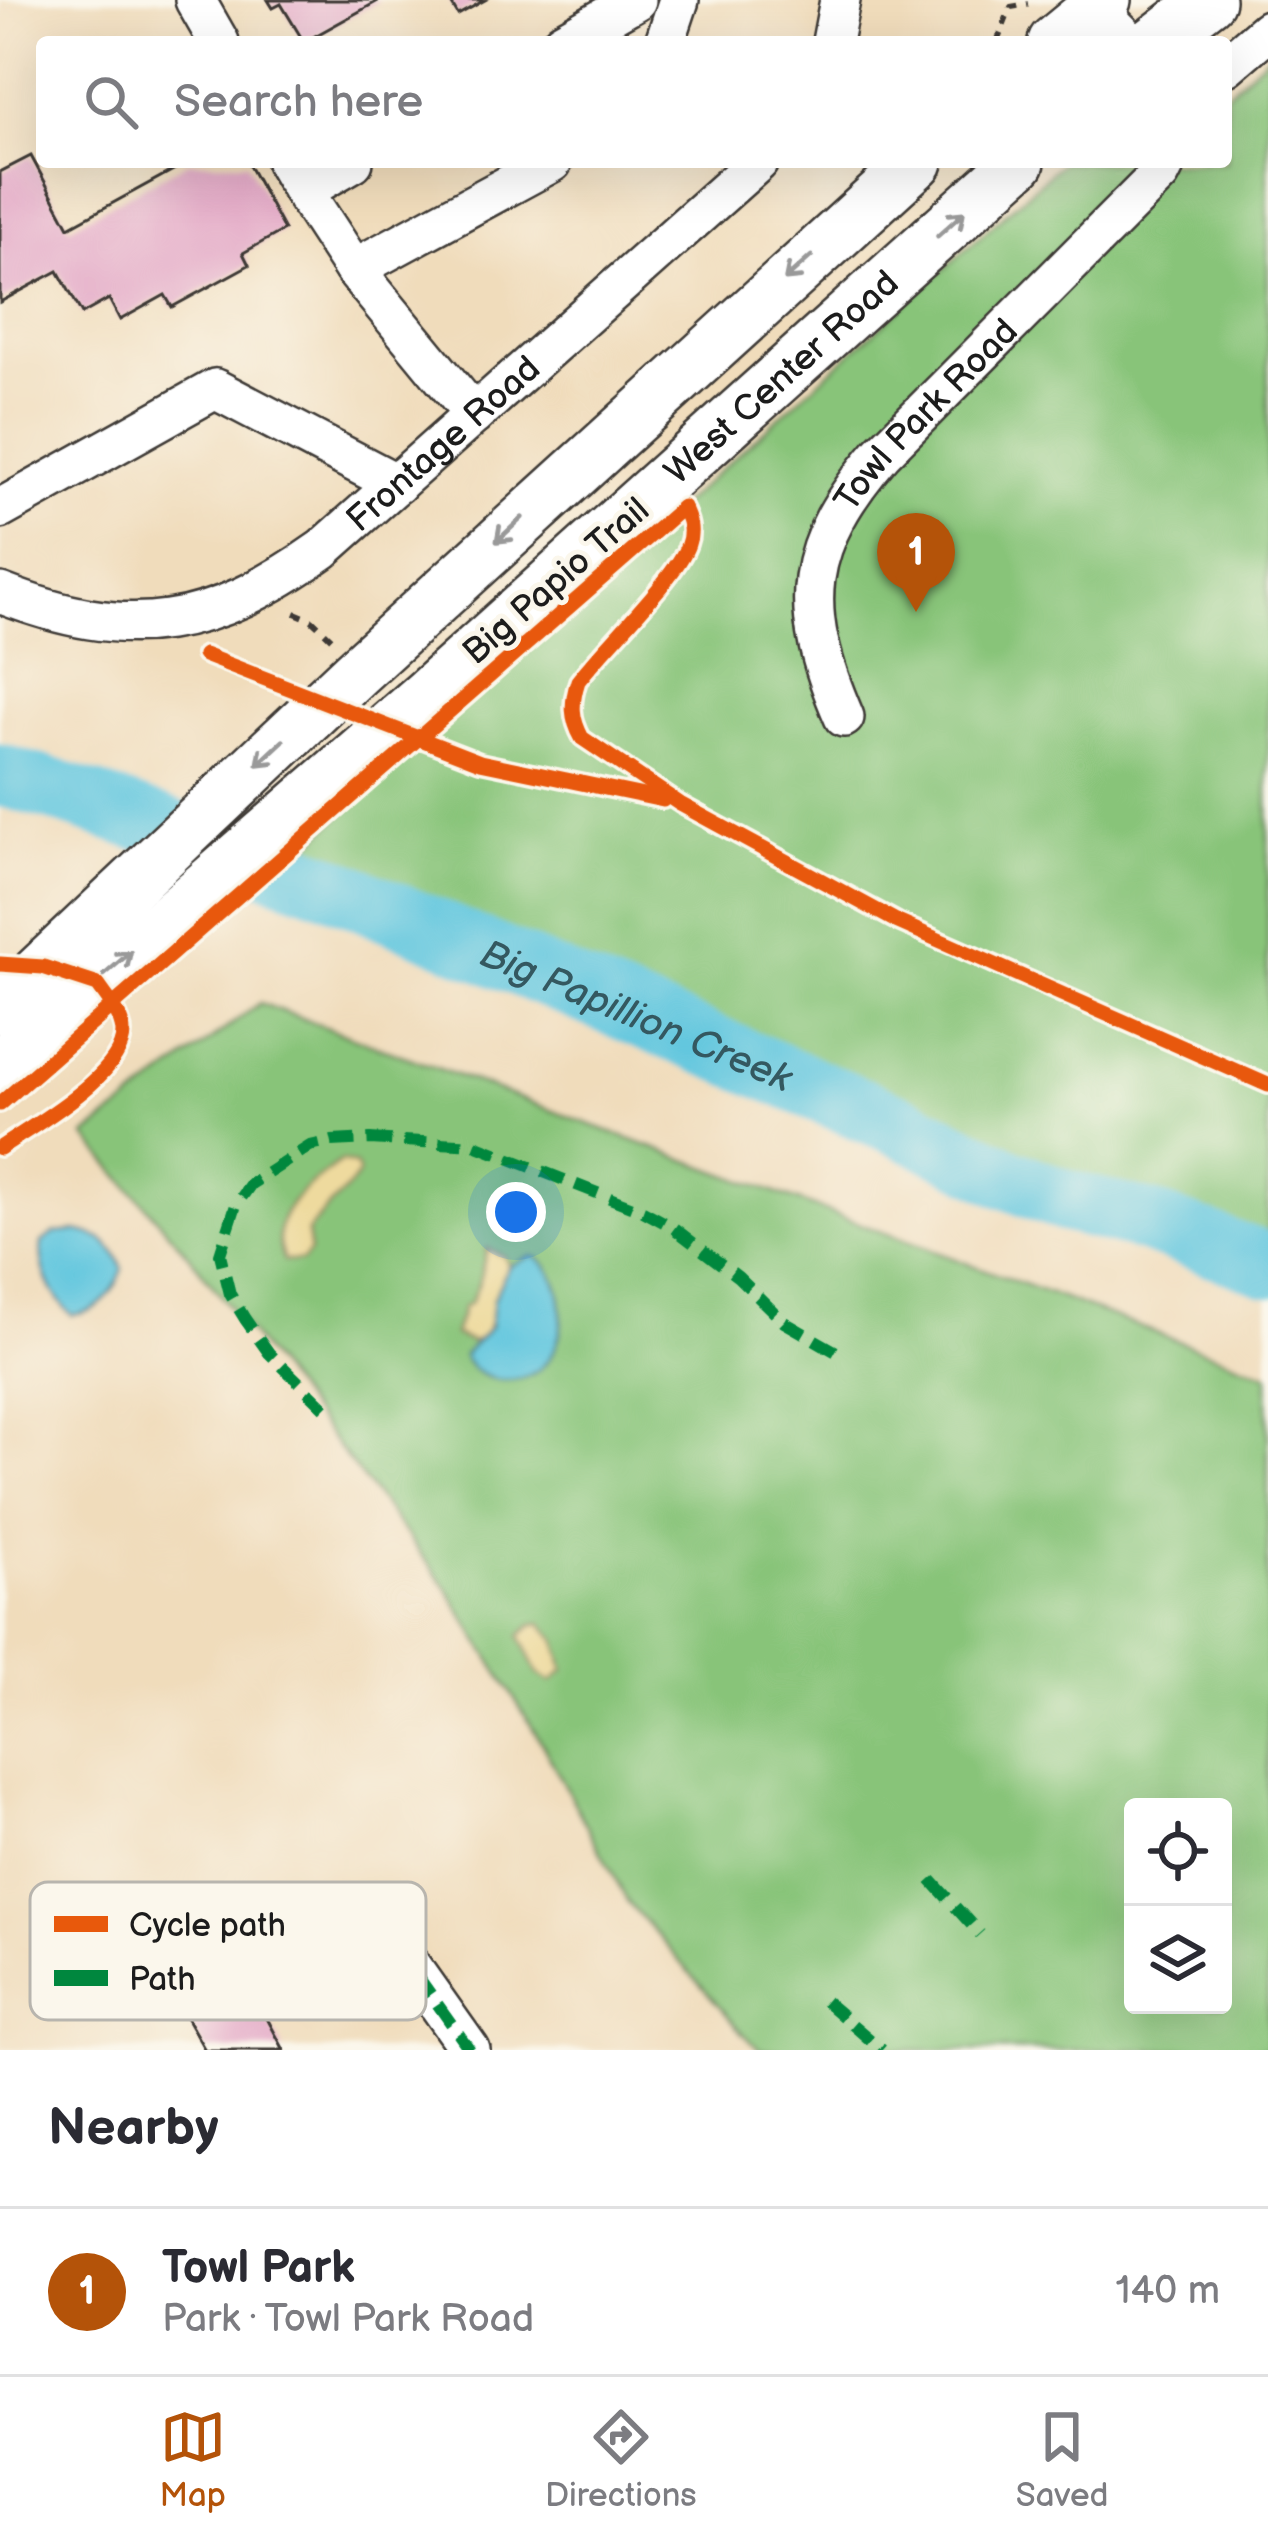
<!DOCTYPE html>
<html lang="en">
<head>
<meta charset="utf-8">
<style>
	body { margin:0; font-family:"Balsamiq Sans",sans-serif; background:#f2f2f3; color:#2b2b33 }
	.controls { position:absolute; right:36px; bottom:36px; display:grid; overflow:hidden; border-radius:12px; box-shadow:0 12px 48px #0002 }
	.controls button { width:108px; height:108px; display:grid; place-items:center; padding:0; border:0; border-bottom:3px solid #e1e1e2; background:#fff; color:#2b2b33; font:60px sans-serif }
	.you { position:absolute; left:516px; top:1212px; width:42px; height:42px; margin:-30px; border:9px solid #fff; border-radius:50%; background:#1a73e8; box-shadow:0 0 0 18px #1a73e833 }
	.badge { display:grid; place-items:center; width:78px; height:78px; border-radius:50%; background:#b45309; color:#fff; font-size:39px; font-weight:700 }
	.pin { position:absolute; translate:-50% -99px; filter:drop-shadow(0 3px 6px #0008) }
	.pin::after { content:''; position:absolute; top:63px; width:42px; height:36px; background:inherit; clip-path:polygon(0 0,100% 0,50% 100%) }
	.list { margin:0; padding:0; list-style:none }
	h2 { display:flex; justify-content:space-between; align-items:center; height:156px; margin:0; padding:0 48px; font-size:51px }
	h2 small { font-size:39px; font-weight:400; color:#7c7c81 }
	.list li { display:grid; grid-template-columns:78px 1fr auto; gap:36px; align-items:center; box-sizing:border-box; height:168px; padding:0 48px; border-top:3px solid #e1e1e2 }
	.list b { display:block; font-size:45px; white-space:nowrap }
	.list p { margin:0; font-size:39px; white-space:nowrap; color:#7c7c81 }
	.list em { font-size:39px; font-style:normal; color:#7c7c81 }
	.icon { flex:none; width:66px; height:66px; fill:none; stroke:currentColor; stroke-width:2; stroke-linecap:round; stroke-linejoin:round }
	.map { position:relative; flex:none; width:1268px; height:2050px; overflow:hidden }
	.search { position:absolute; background:#fff; box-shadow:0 12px 48px #0002; left:36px; right:36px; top:36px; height:132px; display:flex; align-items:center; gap:30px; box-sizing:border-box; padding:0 42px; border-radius:12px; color:#7c7c81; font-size:45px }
	.sheet { height:324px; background:#fff }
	nav { display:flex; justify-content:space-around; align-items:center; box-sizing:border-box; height:168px; border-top:3px solid #e1e1e2; background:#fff; font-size:33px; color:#7c7c81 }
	nav a { display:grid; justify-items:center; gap:6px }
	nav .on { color:#b45309 }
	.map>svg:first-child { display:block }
	.green { fill:#88c479; stroke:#52704a; stroke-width:3; fill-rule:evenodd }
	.sand { fill:#eeda9e; stroke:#857b5d; stroke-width:3 }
	.water { fill:#61c6de; stroke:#3e717d; stroke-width:3 }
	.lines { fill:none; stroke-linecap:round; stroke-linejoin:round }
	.river { stroke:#61c6de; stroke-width:63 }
	.building { fill:#e3a8c6 }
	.minor-casing { stroke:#3c3934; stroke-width:44 }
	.major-casing { stroke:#3c3934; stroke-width:56 }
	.path { stroke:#3c3934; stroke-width:6; stroke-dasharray:9 9; stroke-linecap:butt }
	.minor { stroke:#fff; stroke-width:39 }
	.major { stroke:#fff; stroke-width:51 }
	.quiet { stroke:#00873e; stroke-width:12; stroke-dasharray:24 12; stroke-linecap:butt }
	.cycleway-casing { stroke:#fbf7ec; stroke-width:22 }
	.cycleway { stroke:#e8590c; stroke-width:15 }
	.oneway { stroke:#999 }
	.labels { text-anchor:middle; stroke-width:10; stroke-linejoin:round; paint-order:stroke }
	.street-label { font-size:36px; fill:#1c1c1c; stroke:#fbf7ec }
	.water-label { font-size:39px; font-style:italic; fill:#345860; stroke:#fbf7ec }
	.key { fill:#fbf7ec; stroke:#b8b5ae; stroke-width:3 }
	.key-label { font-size:33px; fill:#1c1c1c }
</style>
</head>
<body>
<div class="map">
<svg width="1268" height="2050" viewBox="0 0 1268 2050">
	<rect width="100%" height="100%" fill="#fbf7ec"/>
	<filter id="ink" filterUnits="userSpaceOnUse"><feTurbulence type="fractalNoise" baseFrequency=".00833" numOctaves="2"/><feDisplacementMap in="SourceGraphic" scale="24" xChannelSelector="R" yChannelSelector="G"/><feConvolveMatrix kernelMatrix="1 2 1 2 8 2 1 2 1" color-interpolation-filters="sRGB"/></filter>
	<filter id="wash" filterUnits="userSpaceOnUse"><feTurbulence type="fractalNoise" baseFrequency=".004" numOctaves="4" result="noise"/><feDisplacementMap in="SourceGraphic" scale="48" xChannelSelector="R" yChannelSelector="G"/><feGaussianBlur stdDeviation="2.7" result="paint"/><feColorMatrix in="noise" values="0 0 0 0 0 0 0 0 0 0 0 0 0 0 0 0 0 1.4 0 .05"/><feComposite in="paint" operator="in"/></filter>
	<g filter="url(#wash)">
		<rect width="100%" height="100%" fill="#f0dcbb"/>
		<g class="green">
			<path d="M 1268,54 L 1268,1265 L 1149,1222 L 1065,1201 L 1007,1178 L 904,1127 L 283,869 C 538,629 803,398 1062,162 L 1226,162 L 1226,94 Z"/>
			<path d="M 260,1003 L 1268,1374 L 1268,2050 L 760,2050 L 744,2034 L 627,1901 L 543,1745 L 445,1585 L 192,1259 L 85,1136 ZM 1133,1807 L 1223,1807 L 1223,2005 L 1133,2005 Z"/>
		</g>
		<g class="sand">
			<path d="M 341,1161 L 355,1165 L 359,1173 C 345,1196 321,1210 307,1233 L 310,1251 L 302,1261 L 284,1261 C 263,1215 308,1185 341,1161 Z"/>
			<path d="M 487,1248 L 504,1256 L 509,1266 C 494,1288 496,1316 483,1339 L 472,1342 L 454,1335 L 463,1307 L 470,1303 L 478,1285 Z"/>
			<path d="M 541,1623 L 556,1639 L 564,1670 L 551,1682 L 538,1674 L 520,1636 L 532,1625 Z"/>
		</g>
		<g class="water">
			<path d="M 76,1231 C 103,1236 113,1244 123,1269 C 113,1295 100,1312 72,1315 C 52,1297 38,1268 42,1242 L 55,1233 Z"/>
			<path d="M 532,1256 C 575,1270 577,1384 502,1380 C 485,1379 470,1370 463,1356 L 490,1327 L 493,1299 L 509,1266 Z"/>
		</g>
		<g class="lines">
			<path class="river" id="s1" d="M 0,775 L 57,791 L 328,885 L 904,1127 L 1007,1178 L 1065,1201 L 1149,1222 L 1268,1265"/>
		</g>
		<g id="blocks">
			<g class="building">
				<path d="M 268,0 L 380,0 L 304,42 L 281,4 L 273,8 Z"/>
				<path d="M 449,0 L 485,0 L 458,15 Z"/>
				<path d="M 31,156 L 69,227 L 188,162 L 247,162 L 284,230 L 243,253 L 249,265 L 172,307 L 165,295 L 120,320 L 109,299 L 82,314 L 58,271 L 0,302 L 0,172 Z"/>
				<path d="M 247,1981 L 284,2050 L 205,2050 L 185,2015 Z"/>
			</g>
		</g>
	</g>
	<g filter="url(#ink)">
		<use href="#blocks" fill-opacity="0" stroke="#3c3934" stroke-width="3"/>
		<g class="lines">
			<g class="minor-casing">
				<g id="minor">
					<path d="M 195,0 L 219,42"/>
					<path d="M 1089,0 L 1130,42"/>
					<path d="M 562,42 L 636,0"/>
					<path d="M 665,42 L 679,0"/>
					<path d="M 832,42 L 840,0"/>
					<path d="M 1226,66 L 1268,30"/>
					<path d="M 286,162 L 303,191 L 353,162"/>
					<path d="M 303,191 L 354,269"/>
					<path d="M 474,415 L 354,269 L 552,162"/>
					<path d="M 0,509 L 215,389 L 397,484"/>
					<path id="s2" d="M 0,593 C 130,644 210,629 323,549 L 758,162"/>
					<path id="s3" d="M 844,717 C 796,606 802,546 882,453 L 1160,174 L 1166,162"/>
					<path d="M 375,1916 L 470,2050"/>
				</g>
			</g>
			<g class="major-casing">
				<g id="major">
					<path d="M 1054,42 L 1105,0"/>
					<path d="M 1154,42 L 1209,0"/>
					<path d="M 0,1008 L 355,673 L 917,162"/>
					<path id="s4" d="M 0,1065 L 426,695 L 1019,162"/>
				</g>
			</g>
			<g class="path">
				<path d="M 997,42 L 1011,7 L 1028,4"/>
				<path d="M 295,613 L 312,620 L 332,639"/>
			</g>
			<use href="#minor" class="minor"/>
			<use href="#major" class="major"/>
			<g class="quiet">
				<path d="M 325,1408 L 269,1353 L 245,1319 L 230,1294 L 220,1254 L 236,1205 L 251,1184 L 310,1146 L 332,1141 L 370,1139 L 475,1145 L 643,1211 L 671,1226 L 738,1277 L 784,1322 L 845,1357"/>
				<path d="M 931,1880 L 980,1934"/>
				<path d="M 375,1916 L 470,2050"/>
				<path d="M 825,2001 L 882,2050"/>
			</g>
			<g class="cycleway-casing">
				<g id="cycleway">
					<path d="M 204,655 L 480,762 L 663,800"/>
					<path d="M 0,964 L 43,967 L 98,985 C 106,997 119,1011 122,1026 C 134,1070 32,1126 0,1148"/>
					<path d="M 0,1104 L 683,507 C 689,519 693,530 688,544 C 678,576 602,649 578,681 C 571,703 571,718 582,738 L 680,804 L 898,922 L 1268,1085"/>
				</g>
			</g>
			<use href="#cycleway" class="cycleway"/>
		</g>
		<defs><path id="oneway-shaft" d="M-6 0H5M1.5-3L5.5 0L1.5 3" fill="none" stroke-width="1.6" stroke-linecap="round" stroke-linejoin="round" transform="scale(3)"/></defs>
		<g class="oneway">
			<use href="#oneway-shaft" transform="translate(951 224) rotate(-42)"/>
			<use href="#oneway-shaft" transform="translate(798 268) rotate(138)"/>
			<use href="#oneway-shaft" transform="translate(509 530) rotate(137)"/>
			<use href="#oneway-shaft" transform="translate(270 753) rotate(137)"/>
			<use href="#oneway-shaft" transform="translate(118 963) rotate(-41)"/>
		</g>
	</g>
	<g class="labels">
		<g class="street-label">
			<text dy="13" stroke="none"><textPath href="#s4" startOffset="1041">West Center Road</textPath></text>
			<text dy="13" stroke="none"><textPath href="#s3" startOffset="345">Towl Park Road</textPath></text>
			<text dy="13" stroke="none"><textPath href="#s2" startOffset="504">Frontage Road</textPath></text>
			<text transform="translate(555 580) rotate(-41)" y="13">Big Papio Trail</text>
		</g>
		<g class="water-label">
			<text dy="14" stroke="none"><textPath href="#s1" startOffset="681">Big Papillion Creek</textPath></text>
		</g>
	</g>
	<rect x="30" y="1882" width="396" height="138" rx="18" class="key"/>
	<rect x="54" y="1916" width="54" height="16" fill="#e8590c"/>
	<rect x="54" y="1970" width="54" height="16" fill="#00873e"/>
	<g class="key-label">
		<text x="129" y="1936">Cycle path</text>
		<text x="129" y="1990">Path</text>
	</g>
</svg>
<div class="controls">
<button><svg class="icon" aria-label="locate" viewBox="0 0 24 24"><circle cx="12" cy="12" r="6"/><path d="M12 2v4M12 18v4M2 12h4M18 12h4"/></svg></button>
<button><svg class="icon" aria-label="layers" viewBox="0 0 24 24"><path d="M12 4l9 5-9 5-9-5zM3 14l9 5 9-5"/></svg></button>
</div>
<div class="you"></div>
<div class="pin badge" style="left:916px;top:612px">1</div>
<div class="search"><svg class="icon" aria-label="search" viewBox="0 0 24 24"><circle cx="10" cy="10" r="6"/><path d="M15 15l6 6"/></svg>Search here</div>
</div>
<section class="sheet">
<h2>Nearby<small></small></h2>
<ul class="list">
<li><span class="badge">1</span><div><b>Towl Park</b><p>Park · Towl Park Road</p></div><em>140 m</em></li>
</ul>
</section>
<nav>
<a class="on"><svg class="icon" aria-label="map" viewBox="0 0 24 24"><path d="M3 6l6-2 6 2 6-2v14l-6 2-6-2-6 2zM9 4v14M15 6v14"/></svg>Map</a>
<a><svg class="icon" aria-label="directions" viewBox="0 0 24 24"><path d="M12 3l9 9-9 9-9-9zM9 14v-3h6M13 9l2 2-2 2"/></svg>Directions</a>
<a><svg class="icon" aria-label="saved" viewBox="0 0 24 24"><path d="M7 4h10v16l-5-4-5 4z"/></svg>Saved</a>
</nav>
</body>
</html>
